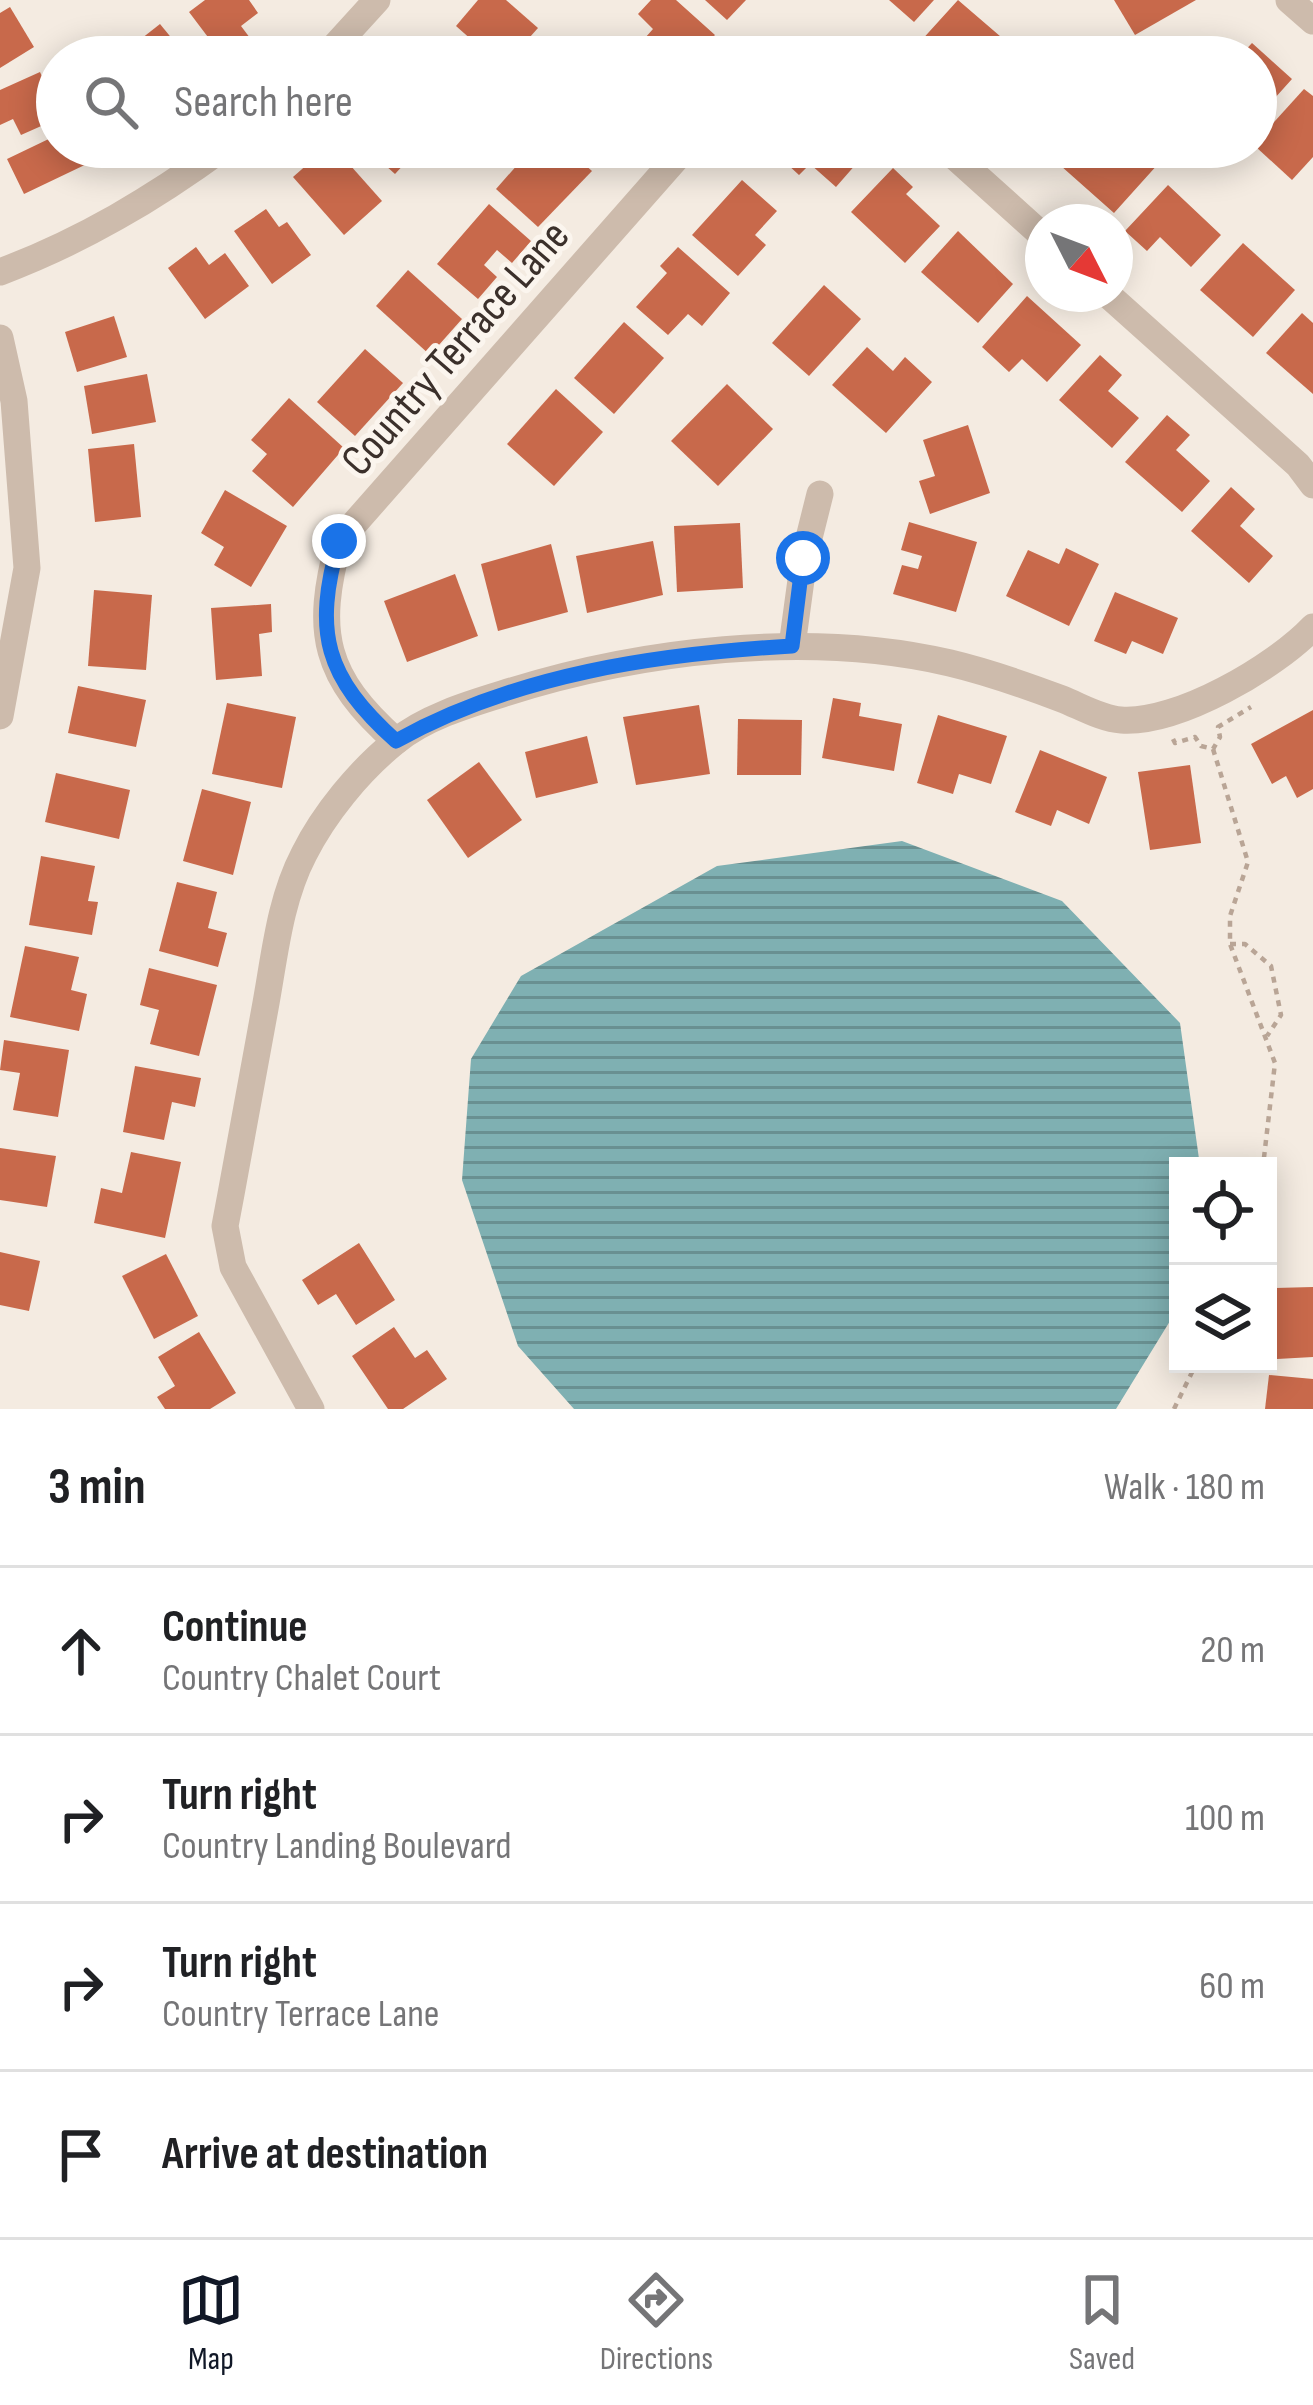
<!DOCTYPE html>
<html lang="en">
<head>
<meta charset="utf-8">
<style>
	body { margin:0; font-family:"Sofia Sans Condensed",sans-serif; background:#f6f6f6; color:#202124 }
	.controls { position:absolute; right:36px; bottom:36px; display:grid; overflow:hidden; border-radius:0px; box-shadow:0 6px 30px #0003 }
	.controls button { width:108px; height:108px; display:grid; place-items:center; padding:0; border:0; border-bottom:3px solid #e0e0e0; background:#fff; color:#202124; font:60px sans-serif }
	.compass { position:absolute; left:1025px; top:204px; width:108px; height:108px; border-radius:50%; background:#fff; box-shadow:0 6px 30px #0003; rotate:132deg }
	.stop { position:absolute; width:36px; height:36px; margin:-27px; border:9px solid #1a73e8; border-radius:50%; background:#fff }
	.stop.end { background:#1a73e8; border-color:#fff; box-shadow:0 3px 12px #0008 }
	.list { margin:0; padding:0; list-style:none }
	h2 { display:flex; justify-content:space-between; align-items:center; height:156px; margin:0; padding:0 48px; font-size:51px }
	h2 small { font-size:39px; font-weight:400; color:#757577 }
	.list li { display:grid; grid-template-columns:78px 1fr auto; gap:36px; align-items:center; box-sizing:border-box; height:168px; padding:0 48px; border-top:3px solid #e0e0e0 }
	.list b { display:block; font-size:45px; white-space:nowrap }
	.list p { margin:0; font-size:39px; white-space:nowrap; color:#757577 }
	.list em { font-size:39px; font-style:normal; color:#757577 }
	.icon { flex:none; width:66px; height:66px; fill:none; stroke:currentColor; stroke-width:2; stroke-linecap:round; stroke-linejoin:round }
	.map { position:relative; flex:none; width:1313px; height:1409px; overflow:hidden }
	.search { position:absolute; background:#fff; box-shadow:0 6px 30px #0003; left:36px; right:36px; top:36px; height:132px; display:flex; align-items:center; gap:30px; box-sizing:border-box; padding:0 42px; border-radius:66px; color:#757577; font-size:45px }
	.sheet { height:828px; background:#fff }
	nav { display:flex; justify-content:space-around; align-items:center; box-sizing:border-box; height:168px; border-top:3px solid #e0e0e0; background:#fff; font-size:33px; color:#757577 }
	nav a { display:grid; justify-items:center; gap:6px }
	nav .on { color:#111827 }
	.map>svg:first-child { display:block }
	.water { fill:url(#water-rules) }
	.building { fill:#c8694b }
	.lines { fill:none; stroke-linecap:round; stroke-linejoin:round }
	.path { stroke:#b9a596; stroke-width:4.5; stroke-dasharray:6 6; stroke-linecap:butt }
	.minor { stroke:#cdbbac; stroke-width:27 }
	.route { stroke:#1a73e8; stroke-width:15 }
	.labels { text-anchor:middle; stroke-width:10; stroke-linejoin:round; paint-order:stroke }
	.street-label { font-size:45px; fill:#3b302b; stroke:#fbf5ee }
</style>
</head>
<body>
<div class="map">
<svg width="1313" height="1409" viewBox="0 0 1313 1409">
	<defs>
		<pattern id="water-rules" width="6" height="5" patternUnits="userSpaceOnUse" patternTransform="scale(3)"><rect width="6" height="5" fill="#7fb0b2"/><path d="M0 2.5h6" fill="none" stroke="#699091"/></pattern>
	</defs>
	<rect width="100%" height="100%" fill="#f4ebe1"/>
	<path class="water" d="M 902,841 L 1062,901 L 1180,1023 L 1200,1166 L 1178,1166 L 1178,1308 L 1116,1409 L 574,1409 L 518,1346 L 462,1180 L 471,1059 L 521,976 L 717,866 Z"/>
	<g class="building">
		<path d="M 205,0 L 249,0 L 258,13 L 241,26 L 256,46 L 241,57 L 223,57 L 189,12 Z"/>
		<path d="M 478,0 L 506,0 L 538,28 L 512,57 L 491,57 L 456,26 Z"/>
		<path d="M 651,0 L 676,0 L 715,35 L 694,57 L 628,57 L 653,29 L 638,14 Z"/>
		<path d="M 705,0 L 746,0 L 727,20 Z"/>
		<path d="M 889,0 L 934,0 L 914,22 Z"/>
		<path d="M 958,0 L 1015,49 L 1008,57 L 962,57 L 954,50 L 947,57 L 935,57 L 919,43 Z"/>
		<path d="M 1114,0 L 1196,0 L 1135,35 Z"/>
		<path d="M 10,7 L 34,47 L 0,68 L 0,13 Z"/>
		<path d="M 160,24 L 187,57 L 118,57 Z"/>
		<path d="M 1252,43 L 1292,79 L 1256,119 L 1256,57 L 1239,57 Z"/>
		<path d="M 40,72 L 57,110 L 57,119 L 21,135 L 13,119 L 0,125 L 0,90 Z"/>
		<path d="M 1304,89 L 1313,96 L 1313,157 L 1292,180 L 1256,147 L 1256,142 Z"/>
		<path d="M 57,135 L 57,147 L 112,147 L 114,151 L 24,194 L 7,159 Z"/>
		<path d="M 327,147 L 334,147 L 382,201 L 344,235 L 293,177 Z"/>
		<path d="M 365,147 L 420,147 L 395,174 Z"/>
		<path d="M 533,147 L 565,147 L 592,171 L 538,227 L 496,189 Z"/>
		<path d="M 779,147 L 871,147 L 836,187 L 810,164 L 799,175 L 774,152 Z"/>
		<path d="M 1078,147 L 1118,147 L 1122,151 L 1126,147 L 1141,147 L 1159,163 L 1114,213 L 1061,166 Z"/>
		<path d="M 893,168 L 913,187 L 906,194 L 940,226 L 905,263 L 851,212 Z"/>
		<path d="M 742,180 L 777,211 L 755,235 L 766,245 L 738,276 L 692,235 Z"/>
		<path d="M 1168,185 L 1221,235 L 1191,267 L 1160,237 L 1147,251 L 1125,231 Z"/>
		<path d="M 489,204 L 531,241 L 512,263 L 497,250 L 484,265 L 497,277 L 478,299 L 437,264 Z"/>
		<path d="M 266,209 L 279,227 L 287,222 L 311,255 L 272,284 L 234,231 Z"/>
		<path d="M 958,231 L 1013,284 L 978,323 L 921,272 Z"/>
		<path d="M 1243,243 L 1295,290 L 1253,337 L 1200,290 Z"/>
		<path d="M 196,247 L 209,265 L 225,253 L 249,286 L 205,319 L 168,268 Z"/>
		<path d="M 678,247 L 730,293 L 702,326 L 688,314 L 668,335 L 636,307 L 667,273 L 660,266 Z"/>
		<path d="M 408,270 L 462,319 L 430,355 L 376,306 Z"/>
		<path d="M 824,285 L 861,319 L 809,376 L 772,343 Z"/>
		<path d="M 1027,296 L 1081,345 L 1047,382 L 1022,359 L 1009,372 L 982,347 Z"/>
		<path d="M 1302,313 L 1313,323 L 1313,394 L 1266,353 Z"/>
		<path d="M 114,316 L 127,357 L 77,372 L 65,332 Z"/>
		<path d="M 624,322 L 664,358 L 614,414 L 574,378 Z"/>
		<path d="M 867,347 L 893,371 L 905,357 L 932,382 L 886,433 L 832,385 Z"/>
		<path d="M 365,349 L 403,383 L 355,436 L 317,402 Z"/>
		<path d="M 1100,355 L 1122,375 L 1108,391 L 1139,418 L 1112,448 L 1059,400 Z"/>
		<path d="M 147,374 L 156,422 L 92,434 L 84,386 Z"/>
		<path d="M 727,384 L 773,429 L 718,486 L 671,441 Z"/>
		<path d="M 556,389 L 603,432 L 554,486 L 507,444 Z"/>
		<path d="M 289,398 L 344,448 L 293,507 L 252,471 L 267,454 L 251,440 Z"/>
		<path d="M 1167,415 L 1190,435 L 1176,450 L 1210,481 L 1182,512 L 1125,462 Z"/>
		<path d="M 968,425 L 990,493 L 930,514 L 919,481 L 935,476 L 923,440 Z"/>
		<path d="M 134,444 L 141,517 L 95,522 L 88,449 Z"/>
		<path d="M 1231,487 L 1255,509 L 1240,526 L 1273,556 L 1249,583 L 1191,531 Z"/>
		<path d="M 225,490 L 287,526 L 251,587 L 214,565 L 224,547 L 201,533 Z"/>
		<path d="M 909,522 L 977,542 L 956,612 L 893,594 L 902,565 L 918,569 L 922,556 L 901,550 Z"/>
		<path d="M 740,523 L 743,588 L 677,592 L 674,526 Z"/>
		<path d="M 653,541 L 663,595 L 587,613 L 576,556 Z"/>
		<path d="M 551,544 L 568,612 L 498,631 L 481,564 Z"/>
		<path d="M 1066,548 L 1099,564 L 1069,626 L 1006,596 L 1028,550 L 1059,564 Z"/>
		<path d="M 455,574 L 478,636 L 407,662 L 384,601 Z"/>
		<path d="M 94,590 L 152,595 L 146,670 L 88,666 Z"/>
		<path d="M 1115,592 L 1178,618 L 1163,654 L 1132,641 L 1126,654 L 1094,641 Z"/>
		<path d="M 271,604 L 272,632 L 259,634 L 262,676 L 216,680 L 211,608 Z"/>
		<path d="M 78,686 L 146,700 L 136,747 L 68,733 Z"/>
		<path d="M 833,698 L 861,703 L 859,716 L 902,724 L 894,771 L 822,758 Z"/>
		<path d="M 227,703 L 296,717 L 282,788 L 212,774 Z"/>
		<path d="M 699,705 L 710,774 L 636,785 L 623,717 Z"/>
		<path d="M 1313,710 L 1313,789 L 1297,798 L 1286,776 L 1272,784 L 1251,744 Z"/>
		<path d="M 938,715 L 1007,736 L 991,784 L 959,774 L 953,794 L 917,783 Z"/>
		<path d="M 738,719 L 802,720 L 801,775 L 737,775 Z"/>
		<path d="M 587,736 L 598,783 L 536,798 L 525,752 Z"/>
		<path d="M 1040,750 L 1107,777 L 1089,824 L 1057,810 L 1051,826 L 1015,812 Z"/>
		<path d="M 479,762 L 522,820 L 468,858 L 427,800 Z"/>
		<path d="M 1190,765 L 1201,843 L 1150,850 L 1138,772 Z"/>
		<path d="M 56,773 L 130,790 L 119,839 L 45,822 Z"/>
		<path d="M 202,789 L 251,802 L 233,875 L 183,861 Z"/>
		<path d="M 41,856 L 95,866 L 88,901 L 98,902 L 92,935 L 29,925 Z"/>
		<path d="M 177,882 L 217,892 L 208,928 L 227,933 L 218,967 L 159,951 Z"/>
		<path d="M 25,946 L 79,957 L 71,990 L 87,994 L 79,1031 L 10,1017 Z"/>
		<path d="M 149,968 L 217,985 L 199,1056 L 150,1044 L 159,1010 L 140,1005 Z"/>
		<path d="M 4,1040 L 69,1050 L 58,1117 L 13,1110 L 20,1073 L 0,1070 Z"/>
		<path d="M 135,1066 L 201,1078 L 195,1107 L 172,1102 L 164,1140 L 123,1132 Z"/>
		<path d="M 0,1148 L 56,1156 L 47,1207 L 0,1200 Z"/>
		<path d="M 131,1152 L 181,1162 L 165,1238 L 94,1223 L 101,1188 L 122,1193 Z"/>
		<path d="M 359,1243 L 395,1300 L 356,1325 L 336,1294 L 318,1305 L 302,1280 Z"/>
		<path d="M 0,1252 L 40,1261 L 29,1311 L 0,1305 Z"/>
		<path d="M 166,1254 L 198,1316 L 154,1339 L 122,1276 Z"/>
		<path d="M 1313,1287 L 1313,1357 L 1277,1359 L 1275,1288 Z"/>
		<path d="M 394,1327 L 415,1358 L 427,1350 L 447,1379 L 403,1409 L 388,1409 L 352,1356 Z"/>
		<path d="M 199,1332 L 236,1393 L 210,1409 L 165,1409 L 157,1397 L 175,1386 L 158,1357 Z"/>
		<path d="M 1269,1375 L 1313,1379 L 1313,1409 L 1265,1409 Z"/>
	</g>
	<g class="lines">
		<g class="path">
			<path d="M 1173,739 L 1175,743 L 1195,737 L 1201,746 L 1213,749 L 1220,737 L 1218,727 L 1251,707"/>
			<path d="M 1213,749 L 1248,862 L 1230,916 L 1230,944 L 1275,1063 L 1263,1166"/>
			<path d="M 1230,944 L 1245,944 L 1271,966 L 1281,1015 L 1267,1036"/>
			<path d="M 1174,1409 L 1196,1364"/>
		</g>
		<g class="minor">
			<path d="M 1289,0 L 1313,21"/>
			<path d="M 325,57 L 377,0"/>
			<path d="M 783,57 L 794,53 L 832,57"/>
			<path d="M 944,147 L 1043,236"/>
			<path d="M 0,272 C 82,241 153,199 224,147"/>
			<path d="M 1107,294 L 1298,465 L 1313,485"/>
			<path d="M 0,338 L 14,401 L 27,568 L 0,716"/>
			<path d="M 792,646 L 804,558 L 820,494"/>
			<path d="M 396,741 C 324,677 314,633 339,541 L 686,147"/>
			<path d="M 311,1409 L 233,1267 L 225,1226 C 239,1152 252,1078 266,1003 C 275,953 280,900 304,854 C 324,814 359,771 395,742 C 424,718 466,705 502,694 C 639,650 808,630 950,663 C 988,672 1025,685 1062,699 C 1080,706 1102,719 1121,720 C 1178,724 1275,667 1313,627"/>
		</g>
	</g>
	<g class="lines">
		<path class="route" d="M 339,541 C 313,633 325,677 396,741 C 517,674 656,654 792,646 L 803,558"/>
	</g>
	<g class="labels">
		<g class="street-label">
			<text transform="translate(454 347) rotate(-49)" y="16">Country Terrace Lane</text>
		</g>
	</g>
</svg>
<div class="controls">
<button><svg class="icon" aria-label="locate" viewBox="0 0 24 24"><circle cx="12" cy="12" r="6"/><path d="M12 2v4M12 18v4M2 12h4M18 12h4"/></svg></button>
<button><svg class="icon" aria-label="layers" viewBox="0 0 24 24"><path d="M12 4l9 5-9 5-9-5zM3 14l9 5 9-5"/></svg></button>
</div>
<svg class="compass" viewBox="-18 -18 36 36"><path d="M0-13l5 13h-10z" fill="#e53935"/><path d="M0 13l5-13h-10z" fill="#757577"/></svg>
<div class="stop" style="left:803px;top:558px"></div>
<div class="stop end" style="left:339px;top:541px"></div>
<div class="search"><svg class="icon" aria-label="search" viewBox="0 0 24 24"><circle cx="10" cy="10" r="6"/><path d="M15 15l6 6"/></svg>Search here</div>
</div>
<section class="sheet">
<h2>3 min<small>Walk · 180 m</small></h2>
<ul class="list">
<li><svg class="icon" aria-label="ahead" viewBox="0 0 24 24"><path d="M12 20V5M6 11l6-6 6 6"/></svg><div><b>Continue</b><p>Country Chalet Court</p></div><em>20 m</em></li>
<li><svg class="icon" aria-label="right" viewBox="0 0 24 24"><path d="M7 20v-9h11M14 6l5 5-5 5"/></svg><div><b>Turn right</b><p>Country Landing Boulevard</p></div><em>100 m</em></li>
<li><svg class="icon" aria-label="right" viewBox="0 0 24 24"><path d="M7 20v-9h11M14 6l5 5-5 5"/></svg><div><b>Turn right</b><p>Country Terrace Lane</p></div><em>60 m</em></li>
<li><svg class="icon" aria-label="arrive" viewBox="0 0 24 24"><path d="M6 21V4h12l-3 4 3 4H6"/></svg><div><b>Arrive at destination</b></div></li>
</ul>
</section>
<nav>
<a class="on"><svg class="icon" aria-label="map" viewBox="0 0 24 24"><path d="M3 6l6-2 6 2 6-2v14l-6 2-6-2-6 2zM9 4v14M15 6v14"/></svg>Map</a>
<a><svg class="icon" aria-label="directions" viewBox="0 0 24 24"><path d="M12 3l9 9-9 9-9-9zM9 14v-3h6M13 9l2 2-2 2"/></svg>Directions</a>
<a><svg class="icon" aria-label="saved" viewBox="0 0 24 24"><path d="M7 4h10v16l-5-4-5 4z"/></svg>Saved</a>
</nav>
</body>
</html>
